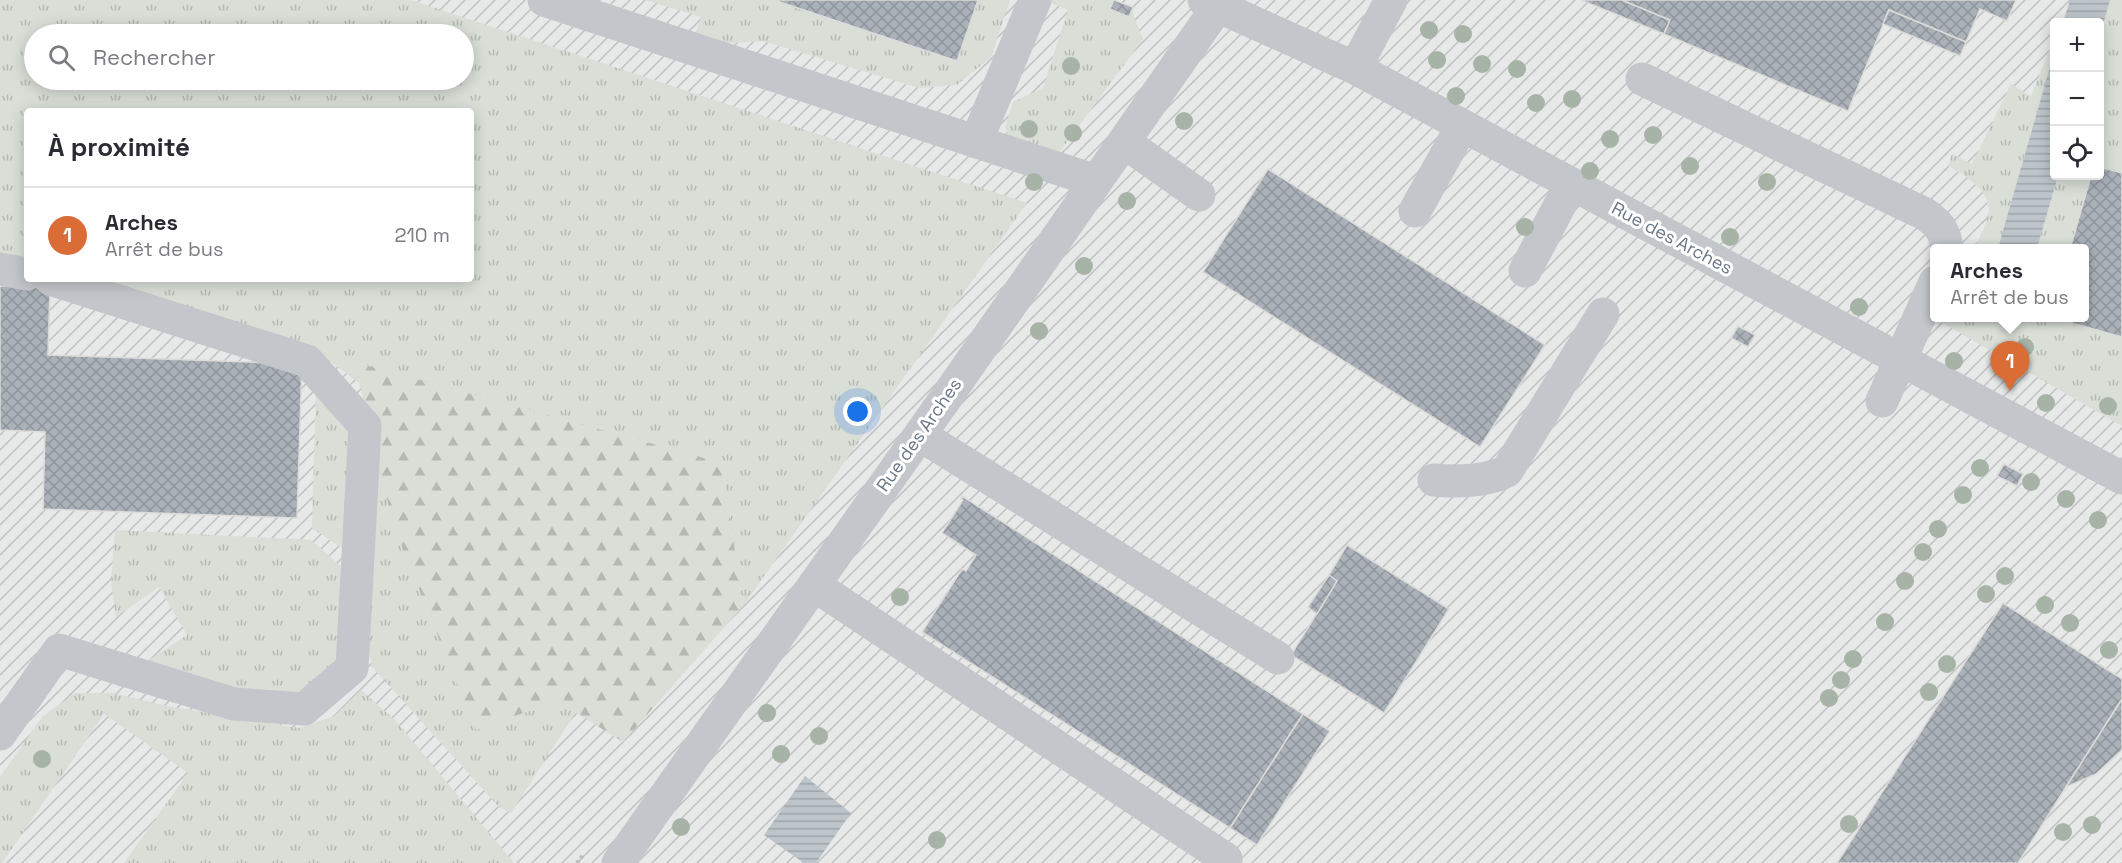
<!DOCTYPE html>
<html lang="fr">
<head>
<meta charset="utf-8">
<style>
	body { margin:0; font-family:"Space Grotesk",sans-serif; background:#f7f7f7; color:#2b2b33 }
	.controls { position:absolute; right:18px; top:18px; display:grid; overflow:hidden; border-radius:6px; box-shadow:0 3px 15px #0003 }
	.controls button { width:54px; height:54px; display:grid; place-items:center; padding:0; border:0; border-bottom:2px solid #e1e1e2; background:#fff; color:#2b2b33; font:30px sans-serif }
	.you { position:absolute; left:858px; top:412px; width:21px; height:21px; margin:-15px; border:4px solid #fff; border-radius:50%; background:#1a73e8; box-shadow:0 0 0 9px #1a73e833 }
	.badge { display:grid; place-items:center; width:39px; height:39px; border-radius:50%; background:#da6d36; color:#fff; font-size:20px; font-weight:700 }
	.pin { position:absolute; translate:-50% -50px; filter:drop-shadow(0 2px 3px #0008) }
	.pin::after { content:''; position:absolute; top:32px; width:21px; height:18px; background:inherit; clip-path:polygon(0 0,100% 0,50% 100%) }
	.popup { position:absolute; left:1930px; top:244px; width:159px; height:78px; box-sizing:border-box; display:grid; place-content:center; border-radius:6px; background:#fff; filter:drop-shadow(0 2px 4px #0005); font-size:20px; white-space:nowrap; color:#7c7c81 }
	.popup b { font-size:22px; color:#2b2b33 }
	.popup::after { content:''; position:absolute; left:50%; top:100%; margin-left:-12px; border:12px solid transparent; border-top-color:#fff }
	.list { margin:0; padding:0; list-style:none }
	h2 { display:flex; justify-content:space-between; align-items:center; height:78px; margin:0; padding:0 24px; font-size:26px }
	h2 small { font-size:20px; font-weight:400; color:#7c7c81 }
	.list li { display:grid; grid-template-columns:39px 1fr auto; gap:18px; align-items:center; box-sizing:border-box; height:96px; padding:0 24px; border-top:2px solid #e1e1e2 }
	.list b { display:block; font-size:22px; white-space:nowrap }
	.list p { margin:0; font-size:20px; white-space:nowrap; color:#7c7c81 }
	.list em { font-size:20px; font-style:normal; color:#7c7c81 }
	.icon { flex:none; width:33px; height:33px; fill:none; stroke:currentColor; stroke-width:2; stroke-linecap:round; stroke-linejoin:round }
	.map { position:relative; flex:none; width:2122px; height:863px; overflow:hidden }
	.search { position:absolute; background:#fff; box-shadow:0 3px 15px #0003; left:24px; top:24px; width:450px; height:66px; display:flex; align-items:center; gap:15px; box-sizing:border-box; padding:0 21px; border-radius:33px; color:#7c7c81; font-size:22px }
	.panel { position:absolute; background:#fff; box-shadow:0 3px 15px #0003; left:24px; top:108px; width:450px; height:174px; border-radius:6px }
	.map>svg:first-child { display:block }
	.industrial { fill:url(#industrial-furrows); fill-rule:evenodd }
	.grass { fill:url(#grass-tufts); fill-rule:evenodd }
	.forest { fill:url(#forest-firs) }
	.water { fill:url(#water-rules) }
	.building { fill:url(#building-cross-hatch); stroke:#dbdbd9; stroke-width:1.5 }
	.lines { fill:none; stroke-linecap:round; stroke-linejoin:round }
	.path { stroke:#bbbdc1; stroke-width:4; stroke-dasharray:3 3; stroke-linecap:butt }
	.minor { stroke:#c3c6ca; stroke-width:33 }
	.tree { fill:#a8b3a7 }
	.labels { text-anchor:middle; stroke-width:6; stroke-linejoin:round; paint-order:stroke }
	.street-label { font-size:18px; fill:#6a7787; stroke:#fff }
</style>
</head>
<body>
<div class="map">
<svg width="2122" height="863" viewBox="0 0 2122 863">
	<defs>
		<pattern id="industrial-furrows" width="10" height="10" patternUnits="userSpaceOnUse" patternTransform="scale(1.5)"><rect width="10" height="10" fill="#e7e8e8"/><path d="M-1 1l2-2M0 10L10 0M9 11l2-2" fill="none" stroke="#bfc1c2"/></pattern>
		<pattern id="grass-tufts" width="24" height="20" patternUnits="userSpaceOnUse" patternTransform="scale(1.5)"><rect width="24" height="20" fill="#d9ded7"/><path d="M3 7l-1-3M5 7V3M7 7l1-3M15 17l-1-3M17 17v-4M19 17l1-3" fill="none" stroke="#b4b9b4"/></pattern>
		<pattern id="forest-firs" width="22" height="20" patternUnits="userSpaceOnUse" patternTransform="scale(1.5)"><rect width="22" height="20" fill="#d9ded7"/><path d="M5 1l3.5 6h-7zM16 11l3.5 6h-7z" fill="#b4b9b4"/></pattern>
		<pattern id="water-rules" width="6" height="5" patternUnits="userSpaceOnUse" patternTransform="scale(1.5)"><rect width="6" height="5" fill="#bdc5cb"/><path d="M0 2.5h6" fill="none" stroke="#9ea5aa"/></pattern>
		<pattern id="building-cross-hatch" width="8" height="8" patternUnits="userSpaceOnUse" patternTransform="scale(1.5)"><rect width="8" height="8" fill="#aab1b8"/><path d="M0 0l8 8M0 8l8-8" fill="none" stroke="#8e959b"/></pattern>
	</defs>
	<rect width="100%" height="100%" fill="#f9f9f7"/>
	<path class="industrial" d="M 0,0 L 2122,0 L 2122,863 L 0,863 ZM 2054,22 L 2100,22 L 2100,176 L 2054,176 ZM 34,34 L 464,34 L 464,80 L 34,80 ZM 27,111 L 471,111 L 471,279 L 27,279 ZM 1935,249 L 2085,249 L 2085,318 L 1935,318 Z"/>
	<g class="grass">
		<path d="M 0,0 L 411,0 L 1027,203 L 743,606 L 722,463 L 354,362 L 359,383 L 323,356 L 93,279 L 471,279 L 471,111 L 27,111 L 27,259 L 0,254 ZM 34,34 L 464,34 L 464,80 L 34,80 Z"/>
		<path d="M 645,0 L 774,0 L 957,61 L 978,0 L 1010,0 L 991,57 L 957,85 L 919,88 L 763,41 L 718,44 L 694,38 L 701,17 Z"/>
		<path d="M 1050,0 L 1114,0 L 1111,9 L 1129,17 L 1133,7 L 1134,17 L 1143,39 L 1056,157 L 1010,139 L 1005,127 L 1013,102 L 1043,88 L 1068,10 L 1049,2 Z"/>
		<path d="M 2110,0 L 2122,0 L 2122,173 L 2100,167 L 2100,35 Z"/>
		<path d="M 2054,38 L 2054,53 L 1998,248 L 1974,248 C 1979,239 1989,219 1989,209 C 1987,188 1964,175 1948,166 L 1952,154 L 1972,164 L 2011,84 L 2031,96 Z"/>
		<path d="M 2058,176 L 2091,176 L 2070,248 L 2037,248 Z"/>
		<path d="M 1941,318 L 2054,318 L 2122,337 L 2122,426 L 1939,321 Z"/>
		<path d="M 316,389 L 350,432 L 346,551 L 312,528 Z"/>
		<path d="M 378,459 L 476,729 L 557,701 L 576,712 L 511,813 L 500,808 L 372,667 L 365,633 Z"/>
		<path d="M 115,530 L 311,540 L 343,568 L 340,667 L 309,694 L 210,689 L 140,666 L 187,635 L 159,587 L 116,617 L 111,583 Z"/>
		<path d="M 361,690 L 396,721 L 514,863 L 124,863 L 188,773 L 104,714 L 2,863 L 0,863 L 0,777 L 42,717 L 75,693 L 113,693 L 167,706 L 299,728 L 334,716 Z"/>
	</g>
	<path class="forest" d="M 354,362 L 722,463 L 743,606 L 623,742 L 557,701 L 476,730 L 394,527 Z"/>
	<g class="water">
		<path d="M 2070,0 L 2110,0 L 2100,35 L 2100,22 L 2063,22 Z"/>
		<path d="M 2054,53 L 2054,176 L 2058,176 L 2037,248 L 1998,248 Z"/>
		<path d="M 805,776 L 851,813 L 816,863 L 804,863 L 764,835 Z"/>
	</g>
	<g class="building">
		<path d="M 774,0 L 978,0 L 957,61 Z"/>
		<path d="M 1114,0 L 1133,7 L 1129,17 L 1110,9 Z"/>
		<path d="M 1581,0 L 1622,0 L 1670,20 L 1664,34 Z"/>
		<path d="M 1622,0 L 2016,0 L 2007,21 L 1980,9 L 1966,42 L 1889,10 L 1848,111 L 1664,34 L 1670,20 Z"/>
		<path d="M 1889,10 L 1966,42 L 1960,56 L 1883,24 Z"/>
		<path d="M 2100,167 L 2122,173 L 2122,337 L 2054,318 L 2085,318 L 2085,249 L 2070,249 L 2091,176 L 2100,176 Z"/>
		<path d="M 1268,169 L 1545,345 L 1480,447 L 1203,272 Z"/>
		<path d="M 0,286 L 50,288 L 48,355 L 302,364 L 297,518 L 43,509 L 45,432 L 0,430 Z"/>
		<path d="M 1738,326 L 1755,335 L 1748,347 L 1731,338 Z"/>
		<path d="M 2004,464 L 2023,474 L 2017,486 L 1997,476 Z"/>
		<path d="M 962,496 L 1303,714 L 1230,828 L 922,632 L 962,569 L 966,571 L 976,555 L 942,533 L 963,500 L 961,499 Z"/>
		<path d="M 1347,545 L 1449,609 L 1384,713 L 1291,655 L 1337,581 L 1329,575 Z"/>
		<path d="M 1329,575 L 1337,581 L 1317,614 L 1308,607 Z"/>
		<path d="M 2003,603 L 2122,679 L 2122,699 L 2066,787 L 2018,863 L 1837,863 Z"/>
		<path d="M 2122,699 L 2122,750 L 2096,774 L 2066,787 Z"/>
		<path d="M 1303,714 L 1330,731 L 1257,845 L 1230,828 Z"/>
	</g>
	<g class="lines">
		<path class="path" d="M 577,863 L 583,855"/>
		<g class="minor">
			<path d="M 544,0 L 1096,181"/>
			<path d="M 1204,0 L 1355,68 L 2122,478"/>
			<path d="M 1355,68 L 1391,0"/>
			<path d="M 1642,79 L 1925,214 C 1939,224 1945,231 1947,249"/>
			<path d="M 976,142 L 1035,0"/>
			<path d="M 1124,142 L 1199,195"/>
			<path d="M 1415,211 L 1462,126"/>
			<path d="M 0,269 L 27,274"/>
			<path d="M 1525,271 L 1571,184"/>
			<path d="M 1882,401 L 1935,282"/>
			<path d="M 920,435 L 1278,658"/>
			<path d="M 1434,480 C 1458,482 1485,482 1507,471 L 1603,314"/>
			<path d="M 814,585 L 1226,859 L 1223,863"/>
			<path d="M 0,734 L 59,650 L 234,704 L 304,709 L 352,668 L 365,426 L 307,361 L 50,279"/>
			<path d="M 618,863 L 948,395 L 1218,6"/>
		</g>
	</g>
	<g class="tree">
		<circle cx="1429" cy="30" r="9"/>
		<circle cx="1463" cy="34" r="9"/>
		<circle cx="1437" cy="60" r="9"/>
		<circle cx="1482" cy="64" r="9"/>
		<circle cx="1071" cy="66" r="9"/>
		<circle cx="1517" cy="69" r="9"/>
		<circle cx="1456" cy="96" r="9"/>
		<circle cx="1572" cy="99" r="9"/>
		<circle cx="1536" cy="103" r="9"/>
		<circle cx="1184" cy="121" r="9"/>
		<circle cx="1029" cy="129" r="9"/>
		<circle cx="1073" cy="133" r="9"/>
		<circle cx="1653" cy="135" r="9"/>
		<circle cx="1610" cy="139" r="9"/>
		<circle cx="1690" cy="166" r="9"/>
		<circle cx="1590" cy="171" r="9"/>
		<circle cx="1034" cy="182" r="9"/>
		<circle cx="1767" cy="182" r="9"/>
		<circle cx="1127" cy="201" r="9"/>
		<circle cx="1525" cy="227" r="9"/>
		<circle cx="1730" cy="237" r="9"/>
		<circle cx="1084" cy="266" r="9"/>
		<circle cx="1859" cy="307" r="9"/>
		<circle cx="1039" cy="331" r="9"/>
		<circle cx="2025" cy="347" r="9"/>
		<circle cx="1954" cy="361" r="9"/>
		<circle cx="2046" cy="403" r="9"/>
		<circle cx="2108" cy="406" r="9"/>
		<circle cx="1980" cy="468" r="9"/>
		<circle cx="2031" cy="482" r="9"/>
		<circle cx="1963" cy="495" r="9"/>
		<circle cx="2066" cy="499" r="9"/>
		<circle cx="2098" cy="520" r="9"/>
		<circle cx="1938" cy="529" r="9"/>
		<circle cx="1923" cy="552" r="9"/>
		<circle cx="2005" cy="576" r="9"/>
		<circle cx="1905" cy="581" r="9"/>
		<circle cx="1986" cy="594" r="9"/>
		<circle cx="900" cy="597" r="9"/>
		<circle cx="2045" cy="605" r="9"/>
		<circle cx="1885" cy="622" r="9"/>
		<circle cx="2070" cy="623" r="9"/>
		<circle cx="2109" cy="650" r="9"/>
		<circle cx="1853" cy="659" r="9"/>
		<circle cx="1947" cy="664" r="9"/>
		<circle cx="1841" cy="680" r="9"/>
		<circle cx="1929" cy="692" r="9"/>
		<circle cx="1829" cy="698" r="9"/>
		<circle cx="767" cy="713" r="9"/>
		<circle cx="819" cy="736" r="9"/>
		<circle cx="781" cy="754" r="9"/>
		<circle cx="42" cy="759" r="9"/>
		<circle cx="1849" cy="824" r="9"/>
		<circle cx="2092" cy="825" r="9"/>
		<circle cx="681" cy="827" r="9"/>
		<circle cx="2063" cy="832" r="9"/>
		<circle cx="937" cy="840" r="9"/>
	</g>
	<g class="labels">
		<g class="street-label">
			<text transform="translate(1672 238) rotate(28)" y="6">Rue des Arches</text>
			<text transform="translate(919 435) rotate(-55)" y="6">Rue des Arches</text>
		</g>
	</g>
</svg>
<div class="controls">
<button>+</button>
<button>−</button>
<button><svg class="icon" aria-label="locate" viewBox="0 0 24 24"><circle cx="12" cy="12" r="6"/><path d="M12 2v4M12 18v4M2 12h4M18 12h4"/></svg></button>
</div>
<div class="you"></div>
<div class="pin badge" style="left:2010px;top:391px">1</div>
<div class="popup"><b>Arches</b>Arrêt de bus</div>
<div class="search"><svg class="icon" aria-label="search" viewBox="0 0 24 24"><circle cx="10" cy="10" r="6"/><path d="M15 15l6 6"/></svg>Rechercher</div>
<section class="panel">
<h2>À proximité<small></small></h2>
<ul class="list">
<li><span class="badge">1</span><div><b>Arches</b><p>Arrêt de bus</p></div><em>210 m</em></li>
</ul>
</section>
</div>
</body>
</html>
